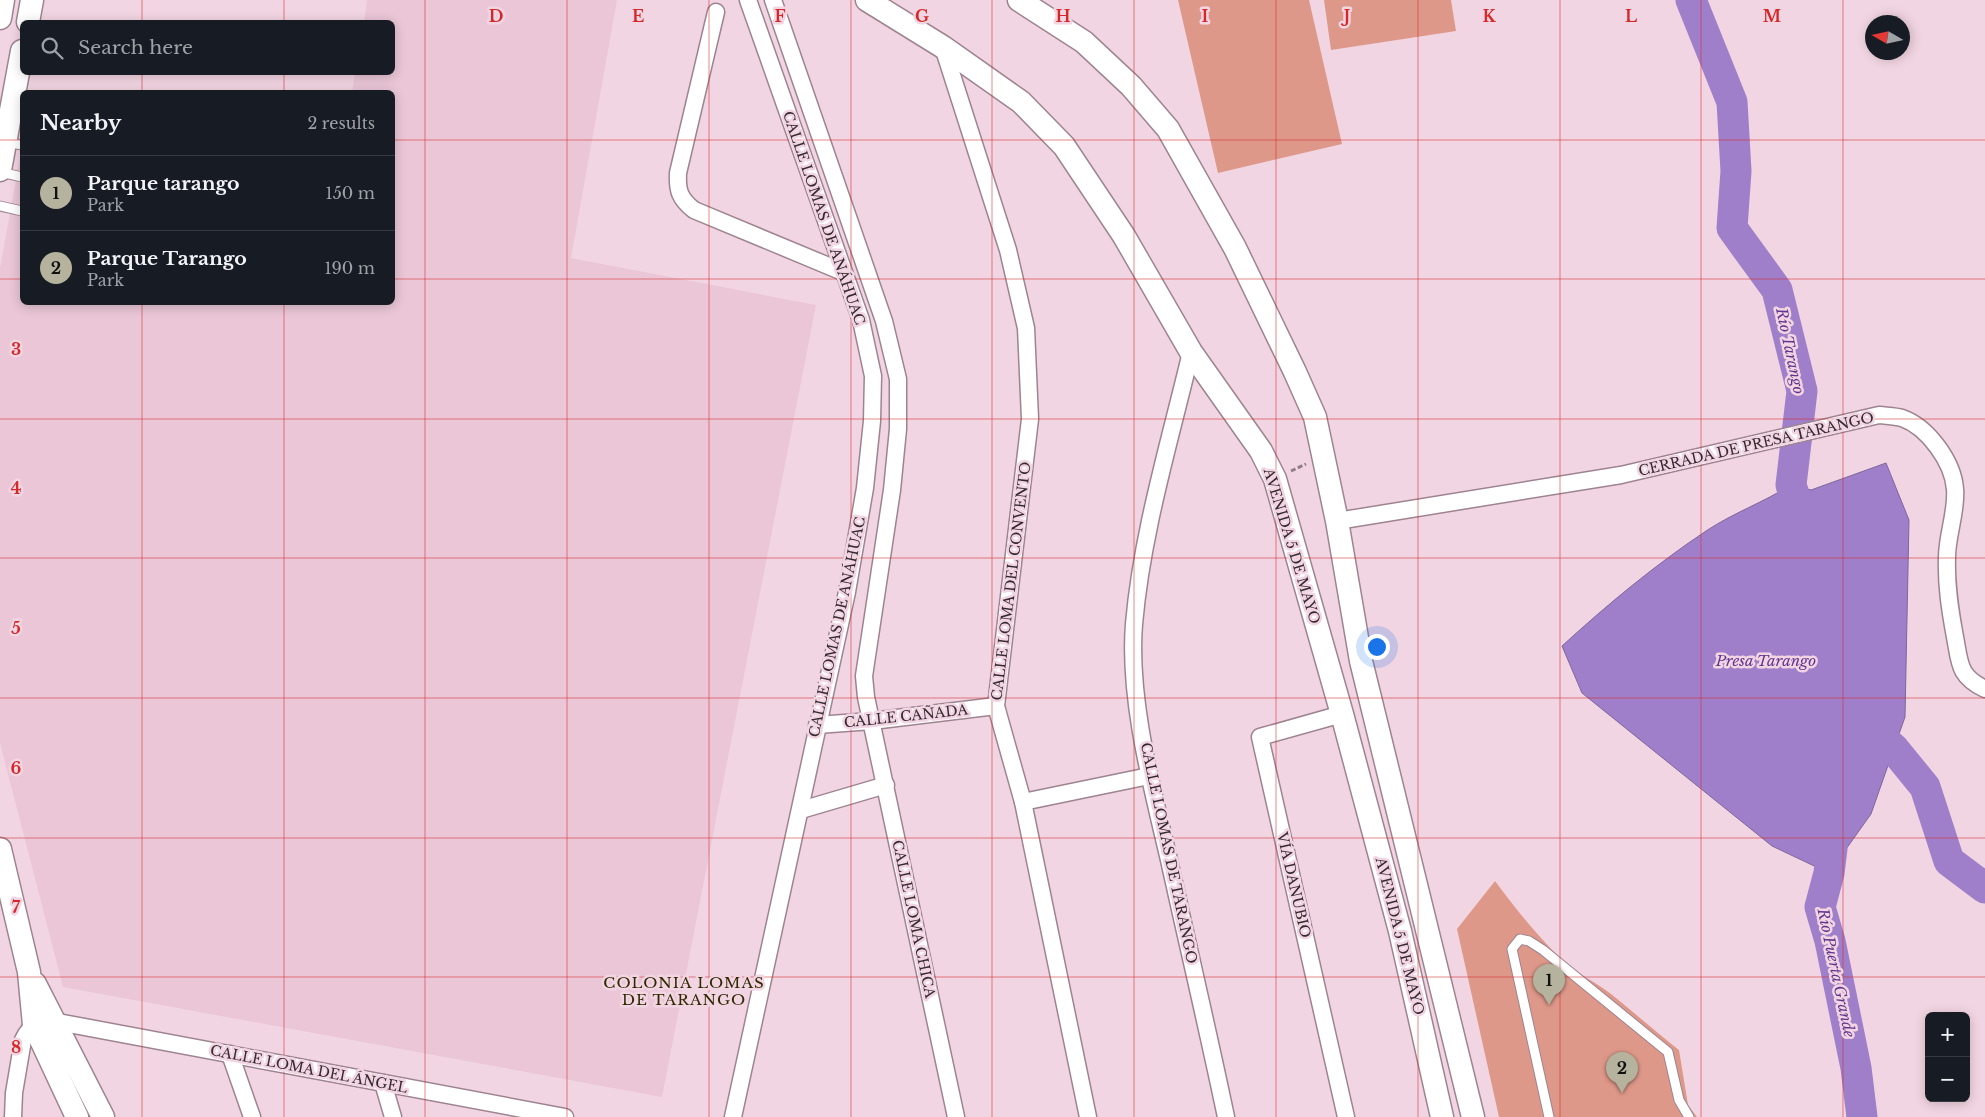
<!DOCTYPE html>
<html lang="en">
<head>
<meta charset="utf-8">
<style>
	body { margin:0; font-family:"Libre Baskerville",serif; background:#242831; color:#f1f3f6 }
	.controls { position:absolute; right:15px; bottom:15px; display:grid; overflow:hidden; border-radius:8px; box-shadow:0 2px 12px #0003 }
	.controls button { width:45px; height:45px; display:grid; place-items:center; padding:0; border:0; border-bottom:1px solid #363941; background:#171b24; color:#f1f3f6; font:25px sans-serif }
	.compass { position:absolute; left:1865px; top:15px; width:45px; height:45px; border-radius:50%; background:#171b24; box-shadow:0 2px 12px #0003; rotate:279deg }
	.you { position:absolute; left:1376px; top:646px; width:18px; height:18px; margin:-12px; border:4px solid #fff; border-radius:50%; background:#1a73e8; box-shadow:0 0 0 8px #1a73e833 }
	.badge { display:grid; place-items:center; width:32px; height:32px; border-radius:50%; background:#b5b29d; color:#111; font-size:16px; font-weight:700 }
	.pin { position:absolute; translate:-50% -41px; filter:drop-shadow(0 1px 2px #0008) }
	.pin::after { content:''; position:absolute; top:26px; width:18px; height:15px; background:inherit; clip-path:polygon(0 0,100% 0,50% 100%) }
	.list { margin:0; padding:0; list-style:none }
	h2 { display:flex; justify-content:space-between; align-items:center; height:65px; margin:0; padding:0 20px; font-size:21px }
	h2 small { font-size:16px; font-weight:400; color:#9ea1a6 }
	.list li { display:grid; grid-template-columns:32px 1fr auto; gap:15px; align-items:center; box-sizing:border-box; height:75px; padding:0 20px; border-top:1px solid #363941 }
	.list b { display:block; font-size:19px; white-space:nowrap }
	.list p { margin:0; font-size:16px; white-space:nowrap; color:#9ea1a6 }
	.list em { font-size:16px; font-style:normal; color:#9ea1a6 }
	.icon { flex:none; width:28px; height:28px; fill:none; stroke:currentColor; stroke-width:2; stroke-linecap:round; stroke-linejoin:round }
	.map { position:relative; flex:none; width:1985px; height:1117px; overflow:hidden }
	.search { position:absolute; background:#171b24; box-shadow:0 2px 12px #0003; left:20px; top:20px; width:375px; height:55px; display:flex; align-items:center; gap:12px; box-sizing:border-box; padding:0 18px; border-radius:8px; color:#9ea1a6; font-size:19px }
	.panel { position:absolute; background:#171b24; box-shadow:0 2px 12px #0003; left:20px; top:90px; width:375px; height:215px; border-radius:8px }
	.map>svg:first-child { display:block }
	.built { fill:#eac6d7 }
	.green { fill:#de9889 }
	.water { fill:#9f7fca; stroke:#7f669c }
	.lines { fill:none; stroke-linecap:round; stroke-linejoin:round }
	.river { stroke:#9f7fca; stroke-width:31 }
	.service-casing { stroke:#9e8490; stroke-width:11 }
	.minor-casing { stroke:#9e8490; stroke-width:19 }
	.secondary-casing { stroke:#9e8490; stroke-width:25 }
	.path { stroke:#917d86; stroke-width:3; stroke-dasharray:5 2.5; stroke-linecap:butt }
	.service { stroke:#fff; stroke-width:9 }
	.minor { stroke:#fff; stroke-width:16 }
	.secondary { stroke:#fff; stroke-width:22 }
	.grid { fill:none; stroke:#d62828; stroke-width:1; stroke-opacity:0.55 }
	.labels { text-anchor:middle; stroke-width:5; stroke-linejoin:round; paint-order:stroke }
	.street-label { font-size:14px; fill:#342a2f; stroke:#f2d5e2 }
	.water-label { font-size:15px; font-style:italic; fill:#613690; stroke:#f2d5e2 }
	.neighbourhood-label { font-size:15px; letter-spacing:1px; fill:#302900; stroke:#f2d5e2 }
	.grid-label { font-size:16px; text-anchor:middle; font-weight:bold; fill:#d62828; stroke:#f2d5e2; stroke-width:5; stroke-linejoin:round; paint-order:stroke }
</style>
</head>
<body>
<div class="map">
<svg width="1985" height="1117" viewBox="0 0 1985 1117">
	<rect width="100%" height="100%" fill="#f2d5e2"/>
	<path class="built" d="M 367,0 L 617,0 L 571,258 L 816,305 L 662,1097 L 63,987 L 0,743 L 0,268 L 21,152 L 22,153 L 22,302 L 392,302 L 392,92 L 352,92 L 355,73 L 392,72 L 392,22 L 364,22 Z"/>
	<g class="green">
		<path d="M 1178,0 L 1309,0 L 1342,144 L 1218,173 Z"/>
		<path d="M 1324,0 L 1451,0 L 1456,31 L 1331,50 Z"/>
		<path d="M 1495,881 C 1515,908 1536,934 1560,958 C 1576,974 1599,983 1616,998 C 1637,1015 1657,1033 1679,1050 L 1688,1105 L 1697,1117 L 1499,1117 L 1457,929 Z"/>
	</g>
	<path class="water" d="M 1886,463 L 1909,520 L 1905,717 L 1871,814 L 1829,873 L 1772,846 L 1582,693 L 1562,646 C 1608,604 1655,565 1706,531 C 1733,513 1764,502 1791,485 L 1811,490 Z"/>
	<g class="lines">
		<g class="river">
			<path d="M 1691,0 L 1732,102 L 1736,171 L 1732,228 L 1777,290 L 1802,391 L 1791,485 L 1804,525"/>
			<path d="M 1862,720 L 1894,749 L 1925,787 L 1949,861 L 1985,888"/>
			<path d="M 1834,832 L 1829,873 L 1820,907 L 1830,941 L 1856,1068 L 1862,1117"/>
		</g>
		<g class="service-casing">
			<g id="service">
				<path d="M 6,142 L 22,145"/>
				<path d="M 0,172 L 22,177"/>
				<path d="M 0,206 L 22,211"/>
				<path d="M 1549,1117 L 1512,949 L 1520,939 L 1529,941 L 1543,950 L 1668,1052 L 1679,1100 L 1689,1117"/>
			</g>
		</g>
		<g class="minor-casing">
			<g id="minor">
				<path d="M 773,0 L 884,321 L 898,379 L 898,429 L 892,490 L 864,676 L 866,697 L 956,1117"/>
				<path d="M 716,12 L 678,173 C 677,191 680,199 694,210 L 843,272"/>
				<path d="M 943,47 L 1008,250 L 1026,328 L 1030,419 L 996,706 L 1023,802 L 1088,1117"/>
				<path d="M 1191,352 C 1170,441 1142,532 1134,624 C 1128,699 1152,787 1169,860 C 1188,946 1208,1031 1226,1117"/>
				<path d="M 1337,521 L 1621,475 L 1879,415 C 1887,416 1895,416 1902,418 C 1928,427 1953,462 1955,489 C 1957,511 1947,535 1947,557 C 1946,585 1950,610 1955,637 C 1960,663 1958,676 1985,689"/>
				<path d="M 1342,714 L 1260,737 L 1346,1117"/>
				<path d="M 817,725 L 872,721 L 996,706"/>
				<path d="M 1023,802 L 1149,776"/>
				<path d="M 801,810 L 886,785"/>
				<path d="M 230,1054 L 252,1117"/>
				<path d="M 383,1083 L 393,1117"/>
				<path d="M 13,1117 L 14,1093 L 23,1040 C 28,1029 35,1022 47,1020 L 565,1117"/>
				<path d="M 733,1117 L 847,592 L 865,488 L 872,421 L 873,376 L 861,320 L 748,0"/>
			</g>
		</g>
		<g class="secondary-casing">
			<g id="secondary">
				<path d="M 867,0 L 943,47 L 1021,102 L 1064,146 L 1124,236 L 1191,352 L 1261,451 L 1275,479 L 1342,714 L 1400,931 L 1442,1117"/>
				<path d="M 1019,0 L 1084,42 L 1131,86 L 1168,129 L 1235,248 L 1295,372 L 1315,417 L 1337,521 L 1361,661 L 1473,1117"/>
				<path d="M 0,18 L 3,0"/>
				<path d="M 28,22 L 32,0"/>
				<path d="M 0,170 L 22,51"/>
				<path d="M 0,849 L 29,972 L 34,1025 L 77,1117"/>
				<path d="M 35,984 L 103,1117"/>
			</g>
		</g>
		<path class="path" d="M 1291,471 L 1306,464"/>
		<use href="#service" class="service"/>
		<use href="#minor" class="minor"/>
		<use href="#secondary" class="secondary"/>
	</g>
	<path class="grid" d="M 142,0 L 142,22M 284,0 L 284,22M 425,0 L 425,1117M 567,0 L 567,1117M 709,0 L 709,1117M 851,0 L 851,1117M 992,0 L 992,1117M 1134,0 L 1134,1117M 1276,0 L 1276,1117M 1418,0 L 1418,1117M 1560,0 L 1560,1117M 1701,0 L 1701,1117M 1843,0 L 1843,1117M 142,72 L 142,92M 284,72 L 284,92M 0,140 L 22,140M 392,140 L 1985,140M 0,279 L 22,279M 392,279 L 1985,279M 142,302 L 142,1117M 284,302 L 284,1117M 0,419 L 1985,419M 0,558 L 1985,558M 0,698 L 1985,698M 0,838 L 1985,838M 0,977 L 1985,977"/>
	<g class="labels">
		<g class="street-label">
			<text transform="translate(824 218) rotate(71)" y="5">CALLE LOMAS DE ANÁHUAC</text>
			<text transform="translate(1756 444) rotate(-13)" y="5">CERRADA DE PRESA TARANGO</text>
			<text transform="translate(1292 546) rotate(73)" y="5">AVENIDA 5 DE MAYO</text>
			<text transform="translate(1011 581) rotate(-83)" y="5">CALLE LOMA DEL CONVENTO</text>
			<text transform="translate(837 627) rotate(-78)" y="5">CALLE LOMAS DE ANÁHUAC</text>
			<text transform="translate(906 716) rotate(-6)" y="5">CALLE CAÑADA</text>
			<text transform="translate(1169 853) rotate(78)" y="5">CALLE LOMAS DE TARANGO</text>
			<text transform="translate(1294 885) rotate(77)" y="5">VÍA DANUBIO</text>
			<text transform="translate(914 919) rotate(78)" y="5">CALLE LOMA CHICA</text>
			<text transform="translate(1400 936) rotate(76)" y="5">AVENIDA 5 DE MAYO</text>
			<text transform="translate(309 1069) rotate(11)" y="5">CALLE LOMA DEL ÁNGEL</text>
		</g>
		<g class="water-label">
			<text transform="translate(1790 351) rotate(78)" y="5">Río Tarango</text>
			<text x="1766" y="666">Presa Tarango</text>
			<text transform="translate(1836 973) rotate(78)" y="5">Río Puerta Grande</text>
		</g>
		<g class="neighbourhood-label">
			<text x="684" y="988">COLONIA LOMAS<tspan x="684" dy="17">DE TARANGO</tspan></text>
		</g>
	</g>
	<g class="grid-label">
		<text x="496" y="22">D</text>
		<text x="638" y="22">E</text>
		<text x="780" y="22">F</text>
		<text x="922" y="22">G</text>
		<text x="1063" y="22">H</text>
		<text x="1205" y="22">I</text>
		<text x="1347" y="22">J</text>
		<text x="1489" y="22">K</text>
		<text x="1631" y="22">L</text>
		<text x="1772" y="22">M</text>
		<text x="16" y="355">3</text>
		<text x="16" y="494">4</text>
		<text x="16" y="634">5</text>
		<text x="16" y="774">6</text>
		<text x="16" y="913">7</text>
		<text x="16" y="1053">8</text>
	</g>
</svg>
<div class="controls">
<button>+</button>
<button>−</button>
</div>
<svg class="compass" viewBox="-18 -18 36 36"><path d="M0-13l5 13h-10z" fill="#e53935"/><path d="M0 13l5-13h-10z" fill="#9ea1a6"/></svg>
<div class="you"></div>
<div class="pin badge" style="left:1549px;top:1005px">1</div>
<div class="pin badge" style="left:1622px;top:1093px">2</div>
<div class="search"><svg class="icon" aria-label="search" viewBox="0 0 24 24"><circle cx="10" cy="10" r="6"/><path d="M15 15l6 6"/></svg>Search here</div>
<section class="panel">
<h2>Nearby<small>2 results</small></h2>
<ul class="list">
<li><span class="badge">1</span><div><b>Parque tarango</b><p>Park</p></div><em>150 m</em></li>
<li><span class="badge">2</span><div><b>Parque Tarango</b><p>Park</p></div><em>190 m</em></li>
</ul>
</section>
</div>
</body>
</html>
